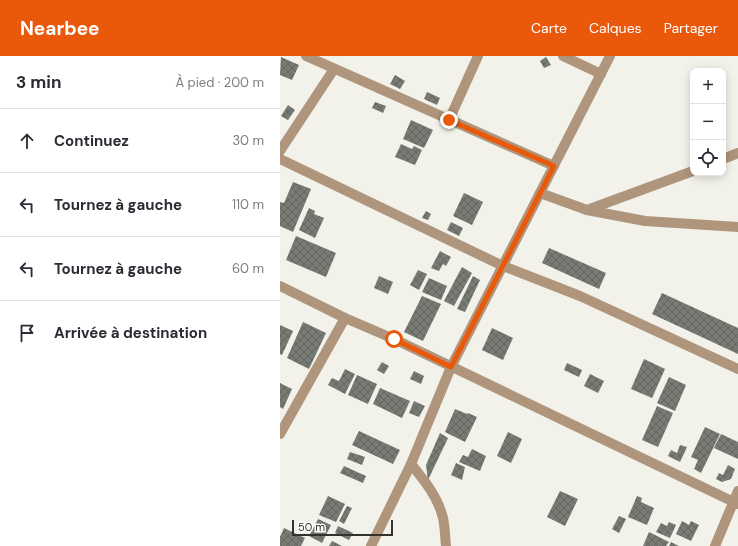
<!DOCTYPE html>
<html lang="fr">
<head>
<meta charset="utf-8">
<style>
	body { margin:0; font-family:"DM Sans",sans-serif; background:#f7f7f7; color:#2b2b33 }
	.controls { position:absolute; right:12px; top:12px; display:grid; overflow:hidden; border-radius:8px; box-shadow:0 2px 10px #0003 }
	.controls button { width:36px; height:36px; display:grid; place-items:center; padding:0; border:0; border-bottom:1px solid #e1e1e2; background:#fff; color:#2b2b33; font:20px sans-serif }
	.scale { position:absolute; left:12px; bottom:10px; width:101px; box-sizing:border-box; padding-left:4px; border:2px solid #33322f; border-top:0; font-size:11px; line-height:14px; white-space:nowrap; color:#33322f; -webkit-text-stroke:3px #fffffd; paint-order:stroke }
	.stop { position:absolute; width:12px; height:12px; margin:-9px; border:3px solid #ea580c; border-radius:50%; background:#fff }
	.stop.end { background:#ea580c; border-color:#fff; box-shadow:0 1px 4px #0008 }
	.list { margin:0; padding:0; list-style:none }
	h2 { display:flex; justify-content:space-between; align-items:center; height:52px; margin:0; padding:0 16px; font-size:17px }
	h2 small { font-size:13px; font-weight:400; color:#7c7c81 }
	.list li { display:grid; grid-template-columns:26px 1fr auto; gap:12px; align-items:center; box-sizing:border-box; height:64px; padding:0 16px; border-top:1px solid #e1e1e2 }
	.list b { display:block; font-size:15px; white-space:nowrap }
	.list em { font-size:13px; font-style:normal; color:#7c7c81 }
	.icon { flex:none; width:22px; height:22px; fill:none; stroke:currentColor; stroke-width:2; stroke-linecap:round; stroke-linejoin:round }
	.map { position:relative; flex:none; width:458px; height:490px; overflow:hidden }
	header { display:flex; align-items:center; gap:24px; box-sizing:border-box; height:56px; padding:0 20px; background:#ea580c; color:#fff }
	header strong { font-size:19px }
	nav { display:flex; gap:22px; margin-inline-start:auto; font-size:14px }
	main { display:flex }
	aside { flex:1; background:#fff }
	.map>svg:first-child { display:block }
	.building { fill:url(#building-cross-hatch) }
	.lines { fill:none; stroke-linecap:round; stroke-linejoin:round }
	.street { stroke:#ae957c; stroke-width:10 }
	.route { stroke:#ea580c; stroke-width:5 }
</style>
</head>
<body>
<header>
<strong>Nearbee</strong>
<nav><a>Carte</a><a>Calques</a><a>Partager</a></nav>
</header>
<main>
<aside>
<h2>3 min<small>À pied · 200 m</small></h2>
<ul class="list">
<li><svg class="icon" aria-label="ahead" viewBox="0 0 24 24"><path d="M12 20V5M6 11l6-6 6 6"/></svg><div><b>Continuez</b></div><em>30 m</em></li>
<li><svg class="icon" aria-label="left" viewBox="0 0 24 24"><path d="M17 20v-9H6M10 6l-5 5 5 5"/></svg><div><b>Tournez à gauche</b></div><em>110 m</em></li>
<li><svg class="icon" aria-label="left" viewBox="0 0 24 24"><path d="M17 20v-9H6M10 6l-5 5 5 5"/></svg><div><b>Tournez à gauche</b></div><em>60 m</em></li>
<li><svg class="icon" aria-label="arrive" viewBox="0 0 24 24"><path d="M6 21V4h12l-3 4 3 4H6"/></svg><div><b>Arrivée à destination</b></div></li>
</ul>
</aside>
<div class="map">
<svg width="458" height="490" viewBox="0 0 458 490">
	<defs>
		<pattern id="building-cross-hatch" width="8" height="8" patternUnits="userSpaceOnUse"><rect width="8" height="8" fill="#777b74"/><path d="M0 0l8 8M0 8l8-8" fill="none" stroke="#626560"/></pattern>
	</defs>
	<rect width="100%" height="100%" fill="#f3f2ea"/>
	<g class="building">
		<path d="M 1,1 L 19,9 L 12,24 L 0,19 Z"/>
		<path d="M 266,1 L 271,9 L 264,12 L 260,5 Z"/>
		<path d="M 115,19 L 125,25 L 120,33 L 110,28 Z"/>
		<path d="M 147,36 L 160,42 L 157,49 L 144,43 Z"/>
		<path d="M 95,46 L 106,50 L 103,57 L 92,52 Z"/>
		<path d="M 8,49 L 15,54 L 8,64 L 1,60 Z"/>
		<path d="M 131,64 L 153,74 L 144,92 L 123,83 Z"/>
		<path d="M 121,88 L 132,93 L 134,90 L 142,94 L 135,109 L 115,101 Z"/>
		<path d="M 13,126 L 31,133 L 13,176 L 0,170 L 0,146 L 4,147 Z"/>
		<path d="M 184,137 L 203,146 L 192,169 L 173,160 Z"/>
		<path d="M 29,152 L 35,155 L 34,158 L 44,162 L 35,182 L 19,174 Z"/>
		<path d="M 146,155 L 151,158 L 148,164 L 142,162 Z"/>
		<path d="M 171,166 L 183,172 L 179,180 L 167,174 Z"/>
		<path d="M 16,180 L 56,197 L 46,221 L 6,204 Z"/>
		<path d="M 269,192 L 326,217 L 319,233 L 262,207 Z"/>
		<path d="M 160,195 L 171,201 L 166,210 L 163,208 L 159,215 L 151,212 Z"/>
		<path d="M 182,211 L 192,217 L 174,250 L 164,245 Z"/>
		<path d="M 138,214 L 147,218 L 139,234 L 130,229 Z"/>
		<path d="M 99,220 L 113,226 L 108,238 L 94,232 Z"/>
		<path d="M 193,220 L 200,224 L 185,256 L 177,253 Z"/>
		<path d="M 149,222 L 167,230 L 161,244 L 142,236 Z"/>
		<path d="M 382,237 L 458,272 L 458,298 L 372,258 Z"/>
		<path d="M 142,240 L 161,248 L 143,285 L 124,276 Z"/>
		<path d="M 23,266 L 46,277 L 29,313 L 7,302 Z"/>
		<path d="M 0,269 L 13,275 L 2,299 L 0,298 Z"/>
		<path d="M 212,272 L 233,282 L 223,304 L 202,294 Z"/>
		<path d="M 364,303 L 385,313 L 372,342 L 351,333 Z"/>
		<path d="M 102,306 L 109,310 L 104,318 L 97,314 Z"/>
		<path d="M 287,307 L 302,314 L 299,321 L 284,314 Z"/>
		<path d="M 65,313 L 75,318 L 65,338 L 48,329 L 52,322 L 59,325 Z"/>
		<path d="M 134,315 L 144,320 L 141,328 L 130,323 Z"/>
		<path d="M 310,318 L 324,325 L 318,337 L 304,330 Z"/>
		<path d="M 77,319 L 97,328 L 88,348 L 68,339 Z"/>
		<path d="M 389,321 L 406,329 L 395,355 L 377,347 Z"/>
		<path d="M 0,327 L 12,333 L 3,353 L 0,351 Z"/>
		<path d="M 100,332 L 130,345 L 122,362 L 93,348 Z"/>
		<path d="M 134,345 L 145,350 L 139,361 L 129,357 Z"/>
		<path d="M 377,350 L 393,357 L 378,391 L 362,384 Z"/>
		<path d="M 175,353 L 187,358 L 188,357 L 197,361 L 185,386 L 165,376 Z"/>
		<path d="M 425,371 L 440,378 L 421,417 L 414,413 L 418,404 L 411,401 Z"/>
		<path d="M 79,375 L 120,394 L 113,408 L 72,389 Z"/>
		<path d="M 228,376 L 242,383 L 231,407 L 217,400 Z"/>
		<path d="M 160,377 L 168,382 L 148,424 L 146,409 Z"/>
		<path d="M 441,378 L 458,386 L 458,403 L 434,392 Z"/>
		<path d="M 400,389 L 407,391 L 400,406 L 388,400 L 391,394 L 397,397 Z"/>
		<path d="M 192,393 L 206,400 L 200,415 L 179,406 L 183,399 L 188,401 Z"/>
		<path d="M 70,396 L 85,401 L 82,409 L 67,403 Z"/>
		<path d="M 176,407 L 185,411 L 182,424 L 171,419 Z"/>
		<path d="M 448,409 L 455,413 L 451,423 L 442,426 L 436,423 L 439,417 L 443,419 Z"/>
		<path d="M 64,410 L 86,420 L 83,427 L 60,417 Z"/>
		<path d="M 280,435 L 298,443 L 285,470 L 267,461 Z"/>
		<path d="M 48,440 L 65,448 L 56,466 L 39,459 Z"/>
		<path d="M 357,440 L 362,442 L 361,446 L 374,452 L 367,469 L 348,461 Z"/>
		<path d="M 67,450 L 72,452 L 64,468 L 59,465 Z"/>
		<path d="M 339,460 L 346,463 L 339,477 L 332,473 Z"/>
		<path d="M 38,463 L 51,469 L 42,487 L 29,480 Z"/>
		<path d="M 402,465 L 409,469 L 411,465 L 419,469 L 411,485 L 396,478 Z"/>
		<path d="M 389,466 L 396,469 L 390,482 L 376,476 L 381,467 L 387,470 Z"/>
		<path d="M 58,470 L 73,477 L 69,484 L 55,477 Z"/>
		<path d="M 4,472 L 25,482 L 21,490 L 0,490 L 0,481 Z"/>
		<path d="M 369,476 L 389,486 L 386,490 L 363,490 Z"/>
		<path d="M 52,485 L 62,490 L 49,490 Z"/>
		<path d="M 391,486 L 399,490 L 389,490 Z"/>
	</g>
	<g class="lines">
		<g class="street">
			<path d="M 26,0 L 274,110"/>
			<path d="M 283,0 L 321,18"/>
			<path d="M 169,64 L 198,0"/>
			<path d="M 0,95 L 54,13"/>
			<path d="M 0,103 L 223,210 L 300,240 L 458,313"/>
			<path d="M 443,103 L 458,97"/>
			<path d="M 260,137 L 307,154 L 365,165 L 458,171"/>
			<path d="M 307,154 L 413,115"/>
			<path d="M 0,230 L 65,262 L 114,283 L 458,448"/>
			<path d="M 0,378 L 65,262"/>
			<path d="M 131,408 C 144,424 158,441 163,462 C 165,471 165,481 166,490"/>
			<path d="M 91,490 L 131,408 L 171,311 L 330,0"/>
			<path d="M 435,490 L 458,435"/>
		</g>
	</g>
	<g class="lines">
		<path class="route" d="M 114,283 L 171,311 L 274,110 L 169,64"/>
	</g>
</svg>
<div class="controls">
<button>+</button>
<button>−</button>
<button><svg class="icon" aria-label="locate" viewBox="0 0 24 24"><circle cx="12" cy="12" r="6"/><path d="M12 2v4M12 18v4M2 12h4M18 12h4"/></svg></button>
</div>
<div class="scale">50 m</div>
<div class="stop" style="left:114px;top:283px"></div>
<div class="stop end" style="left:169px;top:64px"></div>
</div>
</main>
</body>
</html>
